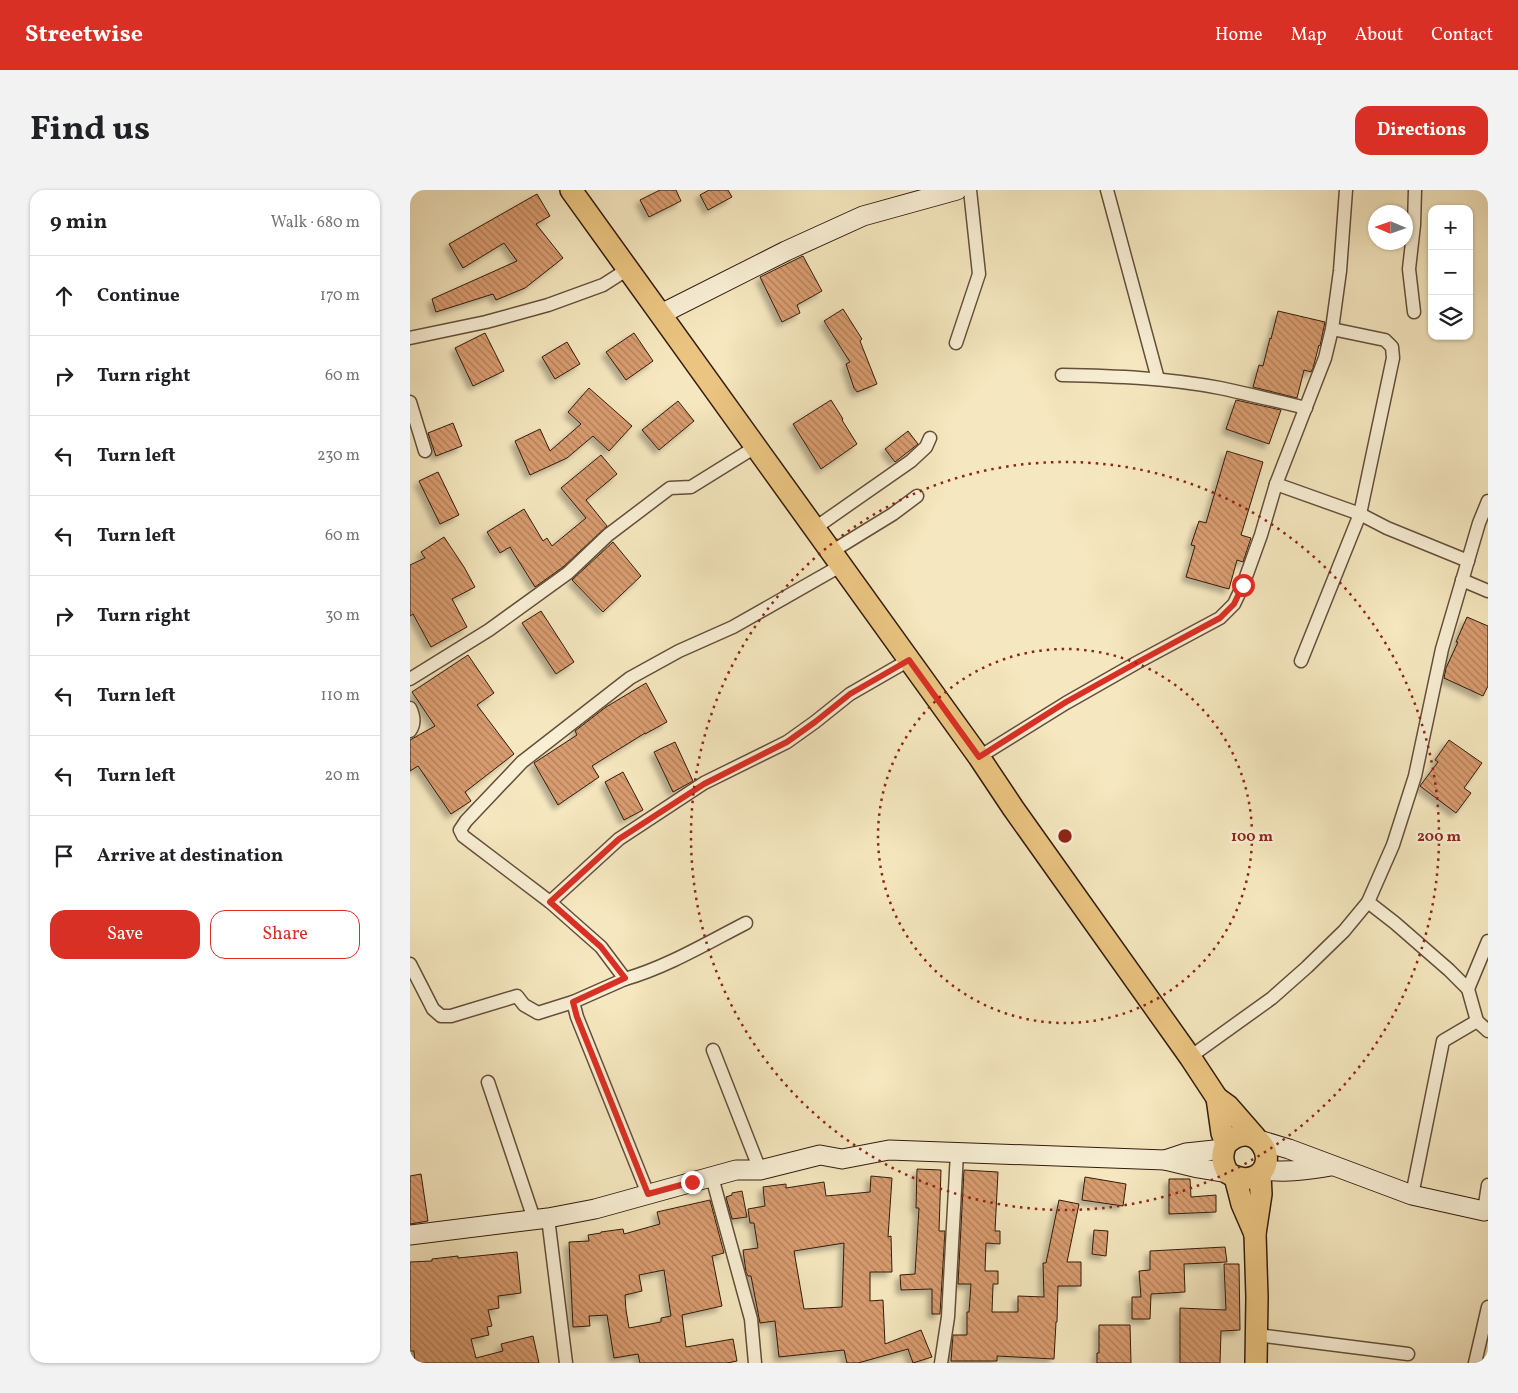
<!DOCTYPE html>
<html lang="en">
<head>
<meta charset="utf-8">
<style>
	body { margin:0; font-family:Vollkorn,serif; background:#f2f2f2; color:#202124 }
	.controls { position:absolute; right:15px; top:15px; display:grid; overflow:hidden; border-radius:10px; box-shadow:0 1px 4px #0004 }
	.controls button { width:45px; height:45px; display:grid; place-items:center; padding:0; border:0; border-bottom:1px solid #e0e0e0; background:#fff; color:#202124; font:25px sans-serif }
	.compass { position:absolute; left:958px; top:15px; width:45px; height:45px; border-radius:50%; background:#fff; box-shadow:0 1px 4px #0004; rotate:272deg }
	.stop { position:absolute; width:15px; height:15px; margin:-11px; border:4px solid #d93025; border-radius:50%; background:#fff }
	.stop.end { background:#d93025; border-color:#fff; box-shadow:0 1px 5px #0008 }
	.list { margin:0; padding:0; list-style:none }
	h2 { display:flex; justify-content:space-between; align-items:center; height:65px; margin:0; padding:0 20px; font-size:21px }
	h2 small { font-size:16px; font-weight:400; color:#757577 }
	.list li { display:grid; grid-template-columns:32px 1fr auto; gap:15px; align-items:center; box-sizing:border-box; height:80px; padding:0 20px; border-top:1px solid #e0e0e0 }
	.list b { display:block; font-size:19px; white-space:nowrap }
	.list em { font-size:16px; font-style:normal; color:#757577 }
	.actions { display:flex; gap:10px; padding:15px 20px }
	.actions a { flex:1; padding:11px 0; border:1px solid #d93025; border-radius:15px; text-align:center; font-size:18px; color:#d93025 }
	.actions .main { background:#d93025; color:#fff }
	.icon { flex:none; width:28px; height:28px; fill:none; stroke:currentColor; stroke-width:2; stroke-linecap:round; stroke-linejoin:round }
	.map { position:relative; flex:none; width:1078px; height:1173px; overflow:hidden; border-radius:15px }
	header { display:flex; align-items:center; gap:30px; box-sizing:border-box; height:70px; padding:0 25px; background:#d93025; color:#fff }
	header strong { font-size:24px }
	nav { display:flex; gap:28px; margin-inline-start:auto; font-size:18px }
	.intro { display:flex; align-items:center; justify-content:space-between; box-sizing:border-box; height:120px; padding:0 30px }
	h1 { margin:0; font-size:35px }
	.button { padding:12px 22px; border-radius:15px; background:#d93025; color:#fff; font-size:18px; font-weight:700 }
	main { display:flex; gap:30px; padding:0 30px }
	aside { flex:1; background:#fff; border-radius:15px; box-shadow:0 1px 4px #0004 }
	.map>svg:first-child { display:block }
	.building { fill:url(#building-back-hatch); stroke:#331c0d; fill-rule:evenodd; filter:url(#shadow) }
	.lines { fill:none; stroke-linecap:round; stroke-linejoin:round }
	.street-casing { stroke:#644f3a; stroke-width:15 }
	.secondary-casing { stroke:#331c0d; stroke-width:21 }
	.primary-casing { stroke:#331c0d; stroke-width:24 }
	.street { stroke:#f8efd5; stroke-width:12 }
	.secondary { stroke:#f8efd5; stroke-width:19 }
	.primary { stroke:#eac480; stroke-width:21 }
	.route { stroke:#d93025; stroke-width:6 }
	.ring { fill:none; stroke:#8f2418; stroke-width:2.5; stroke-dasharray:2.5 5 }
	.centre { fill:#8f2418; stroke:#f8efd5; stroke-width:2.5 }
	.ring-label { font-size:15px; text-anchor:middle; font-weight:bold; fill:#8f2418; stroke:#f8efd5; stroke-width:5; stroke-linejoin:round; paint-order:stroke }
</style>
</head>
<body>
<header>
<strong>Streetwise</strong>
<nav><a>Home</a><a>Map</a><a>About</a><a>Contact</a></nav>
</header>
<div class="intro"><h1>Find us</h1><a class="button">Directions</a></div>
<main>
<aside>
<h2>9 min<small>Walk · 680 m</small></h2>
<ul class="list">
<li><svg class="icon" aria-label="ahead" viewBox="0 0 24 24"><path d="M12 20V5M6 11l6-6 6 6"/></svg><div><b>Continue</b></div><em>170 m</em></li>
<li><svg class="icon" aria-label="right" viewBox="0 0 24 24"><path d="M7 20v-9h11M14 6l5 5-5 5"/></svg><div><b>Turn right</b></div><em>60 m</em></li>
<li><svg class="icon" aria-label="left" viewBox="0 0 24 24"><path d="M17 20v-9H6M10 6l-5 5 5 5"/></svg><div><b>Turn left</b></div><em>230 m</em></li>
<li><svg class="icon" aria-label="left" viewBox="0 0 24 24"><path d="M17 20v-9H6M10 6l-5 5 5 5"/></svg><div><b>Turn left</b></div><em>60 m</em></li>
<li><svg class="icon" aria-label="right" viewBox="0 0 24 24"><path d="M7 20v-9h11M14 6l5 5-5 5"/></svg><div><b>Turn right</b></div><em>30 m</em></li>
<li><svg class="icon" aria-label="left" viewBox="0 0 24 24"><path d="M17 20v-9H6M10 6l-5 5 5 5"/></svg><div><b>Turn left</b></div><em>110 m</em></li>
<li><svg class="icon" aria-label="left" viewBox="0 0 24 24"><path d="M17 20v-9H6M10 6l-5 5 5 5"/></svg><div><b>Turn left</b></div><em>20 m</em></li>
<li><svg class="icon" aria-label="arrive" viewBox="0 0 24 24"><path d="M6 21V4h12l-3 4 3 4H6"/></svg><div><b>Arrive at destination</b></div></li>
</ul>
<div class="actions"><a class="main">Save</a><a>Share</a></div>
</aside>
<div class="map">
<svg width="1078" height="1173" viewBox="0 0 1078 1173">
	<defs>
		<pattern id="building-back-hatch" width="6" height="6" patternUnits="userSpaceOnUse" patternTransform="scale(1.25)"><rect width="6" height="6" fill="#d89c6f"/><path d="M-1 5l2 2M0 0l6 6M5-1l2 2" fill="none" stroke="#b07e5a"/></pattern>
		<filter id="shadow"><feDropShadow dx="-4.5" dy="4.5" stdDeviation="2.5" flood-color="#0004"/></filter>
	</defs>
	<rect width="100%" height="100%" fill="#f5e7bf"/>
	<filter id="stains"><feTurbulence type="fractalNoise" baseFrequency=".004" numOctaves="4"/><feColorMatrix values="0 0 0 0 .2 0 0 0 0 .09 0 0 0 0 .02 0 0 0 .5 -.17"/></filter>
	<radialGradient id="worn" r=".72"><stop offset=".6" stop-color="#630" stop-opacity="0"/><stop offset="1" stop-color="#630" stop-opacity=".3"/></radialGradient>
	<g class="building">
		<path d="M 250,0 L 266,0 L 271,11 L 239,27 L 230,10 Z"/>
		<path d="M 299,0 L 318,0 L 322,7 L 298,20 L 290,5 Z"/>
		<path d="M 127,4 L 140,26 L 126,34 L 153,68 L 115,98 L 86,110 L 83,104 L 26,122 L 22,109 L 107,71 L 94,53 L 53,78 L 39,54 Z"/>
		<path d="M 393,66 L 412,101 L 387,115 L 390,123 L 372,132 L 350,87 Z"/>
		<path d="M 433,119 L 452,149 L 450,151 L 467,194 L 447,202 L 444,198 L 436,174 L 440,172 L 414,131 Z"/>
		<path d="M 868,121 L 915,132 L 910,156 L 909,155 L 903,178 L 901,182 L 894,180 L 887,208 L 843,197 L 849,175 L 853,176 L 860,148 L 861,149 Z"/>
		<path d="M 75,143 L 94,181 L 63,196 L 45,158 Z"/>
		<path d="M 224,143 L 243,171 L 216,190 L 196,162 Z"/>
		<path d="M 157,152 L 170,174 L 145,189 L 132,167 Z"/>
		<path d="M 179,198 L 222,236 L 199,261 L 183,246 L 157,268 L 120,285 L 105,251 L 130,239 L 140,261 L 171,234 L 158,222 Z"/>
		<path d="M 421,210 L 433,229 L 432,230 L 447,254 L 411,279 L 383,234 Z"/>
		<path d="M 826,210 L 871,220 L 859,254 L 816,239 Z"/>
		<path d="M 268,211 L 284,231 L 249,260 L 232,240 Z"/>
		<path d="M 43,233 L 52,256 L 26,266 L 18,243 Z"/>
		<path d="M 498,241 L 508,254 L 485,272 L 475,259 Z"/>
		<path d="M 817,261 L 853,272 L 831,345 L 841,348 L 833,372 L 827,370 L 819,399 L 776,387 L 785,356 L 781,355 L 789,331 L 796,333 Z"/>
		<path d="M 191,265 L 207,284 L 176,310 L 197,336 L 153,377 L 125,397 L 100,357 L 90,363 L 77,342 L 114,319 L 133,351 L 137,348 L 142,356 L 176,328 L 151,298 Z"/>
		<path d="M 28,282 L 49,325 L 30,334 L 9,291 Z"/>
		<path d="M 34,347 L 54,377 L 65,397 L 42,409 L 57,437 L 21,457 L 3,424 L 0,426 L 0,375 L 15,368 L 11,362 Z"/>
		<path d="M 203,352 L 231,386 L 193,422 L 162,390 Z"/>
		<path d="M 131,421 L 164,472 L 146,484 L 112,433 Z"/>
		<path d="M 1057,427 L 1078,436 L 1078,496 L 1073,506 L 1034,488 L 1036,478 L 1048,452 L 1046,452 Z"/>
		<path d="M 58,465 L 84,503 L 67,515 L 104,564 L 55,602 L 61,611 L 41,624 L 8,576 L 0,581 L 0,550 L 25,536 L 2,502 Z"/>
		<path d="M 236,493 L 257,532 L 235,544 L 235,543 L 182,576 L 189,587 L 148,615 L 124,573 L 167,545 L 165,541 L 196,517 Z"/>
		<path d="M 1039,550 L 1072,573 L 1054,598 L 1061,603 L 1046,623 L 1010,596 L 1028,572 L 1025,570 Z"/>
		<path d="M 265,552 L 283,591 L 263,602 L 244,562 Z"/>
		<path d="M 213,582 L 233,620 L 214,630 L 195,592 Z"/>
		<path d="M 507,979 L 531,980 L 529,1041 L 535,1041 L 530,1124 L 522,1124 L 522,1099 L 491,1100 L 490,1085 L 505,1084 L 509,1018 L 506,1018 Z"/>
		<path d="M 554,980 L 588,982 L 585,1041 L 590,1041 L 590,1054 L 576,1053 L 575,1081 L 588,1081 L 588,1094 L 583,1094 L 582,1122 L 608,1122 L 608,1106 L 634,1107 L 633,1073 L 636,1073 L 649,1010 L 669,1014 L 657,1072 L 671,1072 L 671,1096 L 648,1096 L 647,1132 L 646,1132 L 644,1169 L 587,1166 L 587,1171 L 541,1171 L 543,1145 L 557,1145 L 557,1122 L 559,1122 L 561,1094 L 548,1094 Z"/>
		<path d="M 11,984 L 18,1031 L 0,1034 L 0,986 Z"/>
		<path d="M 461,986 L 482,988 L 478,1047 L 481,1046 L 482,1082 L 460,1082 L 460,1111 L 473,1110 L 475,1154 L 511,1140 L 522,1167 L 503,1173 L 498,1159 L 448,1173 L 437,1173 L 434,1160 L 369,1167 L 365,1131 L 350,1133 L 341,1086 L 338,1086 L 336,1082 L 333,1060 L 348,1058 L 344,1033 L 340,1033 L 338,1019 L 355,1016 L 353,997 L 376,994 L 376,998 L 414,992 L 416,1006 L 460,1002 ZM 434,1053 L 432,1117 L 394,1119 L 384,1061 Z"/>
		<path d="M 675,987 L 716,994 L 713,1016 L 672,1010 Z"/>
		<path d="M 759,989 L 780,989 L 781,1007 L 806,1005 L 806,1022 L 759,1024 Z"/>
		<path d="M 332,1001 L 337,1027 L 322,1029 L 316,1007 L 322,1005 L 322,1003 Z"/>
		<path d="M 300,1010 L 314,1063 L 302,1066 L 312,1116 L 272,1125 L 276,1157 L 323,1149 L 327,1171 L 317,1173 L 230,1173 L 228,1164 L 204,1168 L 197,1125 L 179,1126 L 180,1136 L 163,1137 L 159,1052 L 179,1051 L 178,1045 L 191,1043 L 191,1042 L 213,1039 L 214,1044 L 250,1034 L 247,1022 ZM 254,1080 L 261,1126 L 251,1128 L 251,1132 L 219,1138 L 216,1120 L 215,1105 L 232,1101 L 229,1085 Z"/>
		<path d="M 684,1040 L 698,1041 L 696,1066 L 682,1064 Z"/>
		<path d="M 815,1057 L 817,1072 L 774,1074 L 775,1102 L 741,1104 L 740,1129 L 722,1129 L 722,1107 L 731,1107 L 729,1081 L 740,1080 L 740,1061 Z"/>
		<path d="M 107,1062 L 111,1103 L 88,1106 L 89,1118 L 78,1120 L 82,1136 L 77,1137 L 79,1145 L 61,1149 L 66,1168 L 93,1161 L 91,1154 L 123,1146 L 129,1173 L 5,1173 L 4,1161 L 0,1161 L 0,1072 L 22,1071 L 22,1069 L 48,1066 L 48,1068 Z"/>
		<path d="M 814,1074 L 829,1074 L 830,1140 L 811,1141 L 810,1173 L 770,1173 L 770,1118 L 816,1120 Z"/>
		<path d="M 689,1135 L 720,1135 L 721,1173 L 687,1173 L 687,1163 L 689,1163 Z"/>
	</g>
	<g class="lines">
		<g class="street-casing">
			<g id="street">
				<path d="M 697,0 L 748,189"/>
				<path d="M 1004,122 L 999,79 L 1004,35 L 1005,0"/>
				<path d="M 0,148 L 76,132 L 138,115 L 193,95 L 218,79"/>
				<path d="M 546,153 L 569,84 L 560,0"/>
				<path d="M 652,185 C 705,186 758,188 810,198 C 838,204 867,211 896,218"/>
				<path d="M 0,212 L 15,261"/>
				<path d="M 866,294 L 950,324 L 977,338 L 1058,371"/>
				<path d="M 405,338 L 501,271 L 516,257 L 520,248"/>
				<path d="M 421,362 L 483,324 L 507,306"/>
				<path d="M 1052,390 L 1078,401"/>
				<path d="M 891,471 L 950,324 L 983,168 L 982,157 L 975,150 L 922,139"/>
				<path d="M 0,489 L 79,440 L 158,383 L 198,345 L 260,298 L 281,297 L 347,256"/>
				<path d="M 0,518 C 4,526 5,534 0,541"/>
				<path d="M 569,567 L 656,513 L 728,472 L 810,428 L 824,414 L 833,395 L 851,345 L 866,294 L 915,168 L 922,139 L 930,81 L 936,0"/>
				<path d="M 140,712 L 209,649 L 294,593 L 377,552 L 405,532 L 440,504 L 499,470"/>
				<path d="M 958,712 L 985,733 L 1039,780 L 1058,799 L 1067,831 L 1078,841"/>
				<path d="M 0,774 L 23,819 L 31,826 L 41,826 L 107,806 L 114,815 L 128,823 L 163,812"/>
				<path d="M 215,789 C 257,777 297,753 336,733"/>
				<path d="M 1058,799 L 1078,751"/>
				<path d="M 303,860 L 350,980"/>
				<path d="M 780,867 L 862,808 L 897,777 L 934,741 L 958,712 L 983,655 L 1005,586 L 1032,459 L 1069,333 L 1078,311"/>
				<path d="M 78,892 L 124,1029"/>
				<path d="M 302,987 L 341,1129 L 345,1173"/>
				<path d="M 238,1004 L 167,827 L 163,812 L 215,789 L 191,757 L 140,712 L 53,646 L 50,640 L 56,631 L 112,572 L 220,488 L 269,461 L 323,437 L 432,375"/>
				<path d="M 1002,1005 L 1033,851 L 1067,831"/>
				<path d="M 1074,1021 L 1078,995"/>
				<path d="M 138,1028 L 156,1173"/>
				<path d="M 847,1145 L 998,1164"/>
				<path d="M 531,1173 L 538,1127 L 547,963"/>
				<path d="M 1065,1173 L 1078,1117"/>
			</g>
		</g>
		<g class="secondary-casing">
			<g id="secondary">
				<path d="M 251,124 L 376,61 L 453,26 L 547,0"/>
				<path d="M 849,950 L 879,959 L 1002,1005 L 1074,1021 L 1078,1020"/>
				<path d="M 755,970 L 776,963 L 814,959"/>
				<path d="M 853,980 C 876,983 898,980 921,976"/>
				<path d="M 0,1045 L 138,1028 L 185,1019 L 326,980 L 350,980 L 410,965 L 432,969 L 479,960 L 755,970 L 788,978 L 818,983"/>
			</g>
		</g>
		<g class="primary-casing">
			<g id="primary">
				<path d="M 161,0 L 569,567 L 603,618 L 780,867 L 807,908 L 818,916 L 845,947"/>
				<path d="M 807,908 L 812,943 L 816,954 C 811,965 812,973 818,983 C 826,988 834,991 844,987 C 873,974 846,925 816,954"/>
				<path d="M 825,987 L 832,1014 L 845,1044"/>
				<path d="M 846,1173 L 847,1107 L 845,1044 L 851,1004 L 850,984"/>
			</g>
		</g>
		<use href="#street" class="street"/>
		<use href="#secondary" class="secondary"/>
		<use href="#primary" class="primary"/>
	</g>
	<g class="lines">
		<path class="route" d="M 282,992 L 238,1004 L 167,827 L 163,812 L 215,788 L 191,757 L 140,712 L 209,649 L 294,594 L 377,552 L 405,532 L 440,504 L 499,470 L 569,567 L 656,512 L 728,472 L 810,428 L 824,414 L 833,395"/>
	</g>
	<g class="ring">
		<circle cx="655" cy="646" r="187"/>
		<circle cx="655" cy="646" r="374"/>
	</g>
	<circle cx="655" cy="646" r="8" class="centre"/>
	<g class="ring-label">
		<text x="842" y="651">100 m</text>
		<text x="1029" y="651">200 m</text>
	</g>
	<rect width="100%" height="100%" filter="url(#stains)"/>
	<rect width="100%" height="100%" fill="url(#worn)"/>
</svg>
<div class="controls">
<button>+</button>
<button>−</button>
<button><svg class="icon" aria-label="layers" viewBox="0 0 24 24"><path d="M12 4l9 5-9 5-9-5zM3 14l9 5 9-5"/></svg></button>
</div>
<svg class="compass" viewBox="-18 -18 36 36"><path d="M0-13l5 13h-10z" fill="#e53935"/><path d="M0 13l5-13h-10z" fill="#757577"/></svg>
<div class="stop" style="left:833px;top:395px"></div>
<div class="stop end" style="left:282px;top:992px"></div>
</div>
</main>
</body>
</html>
